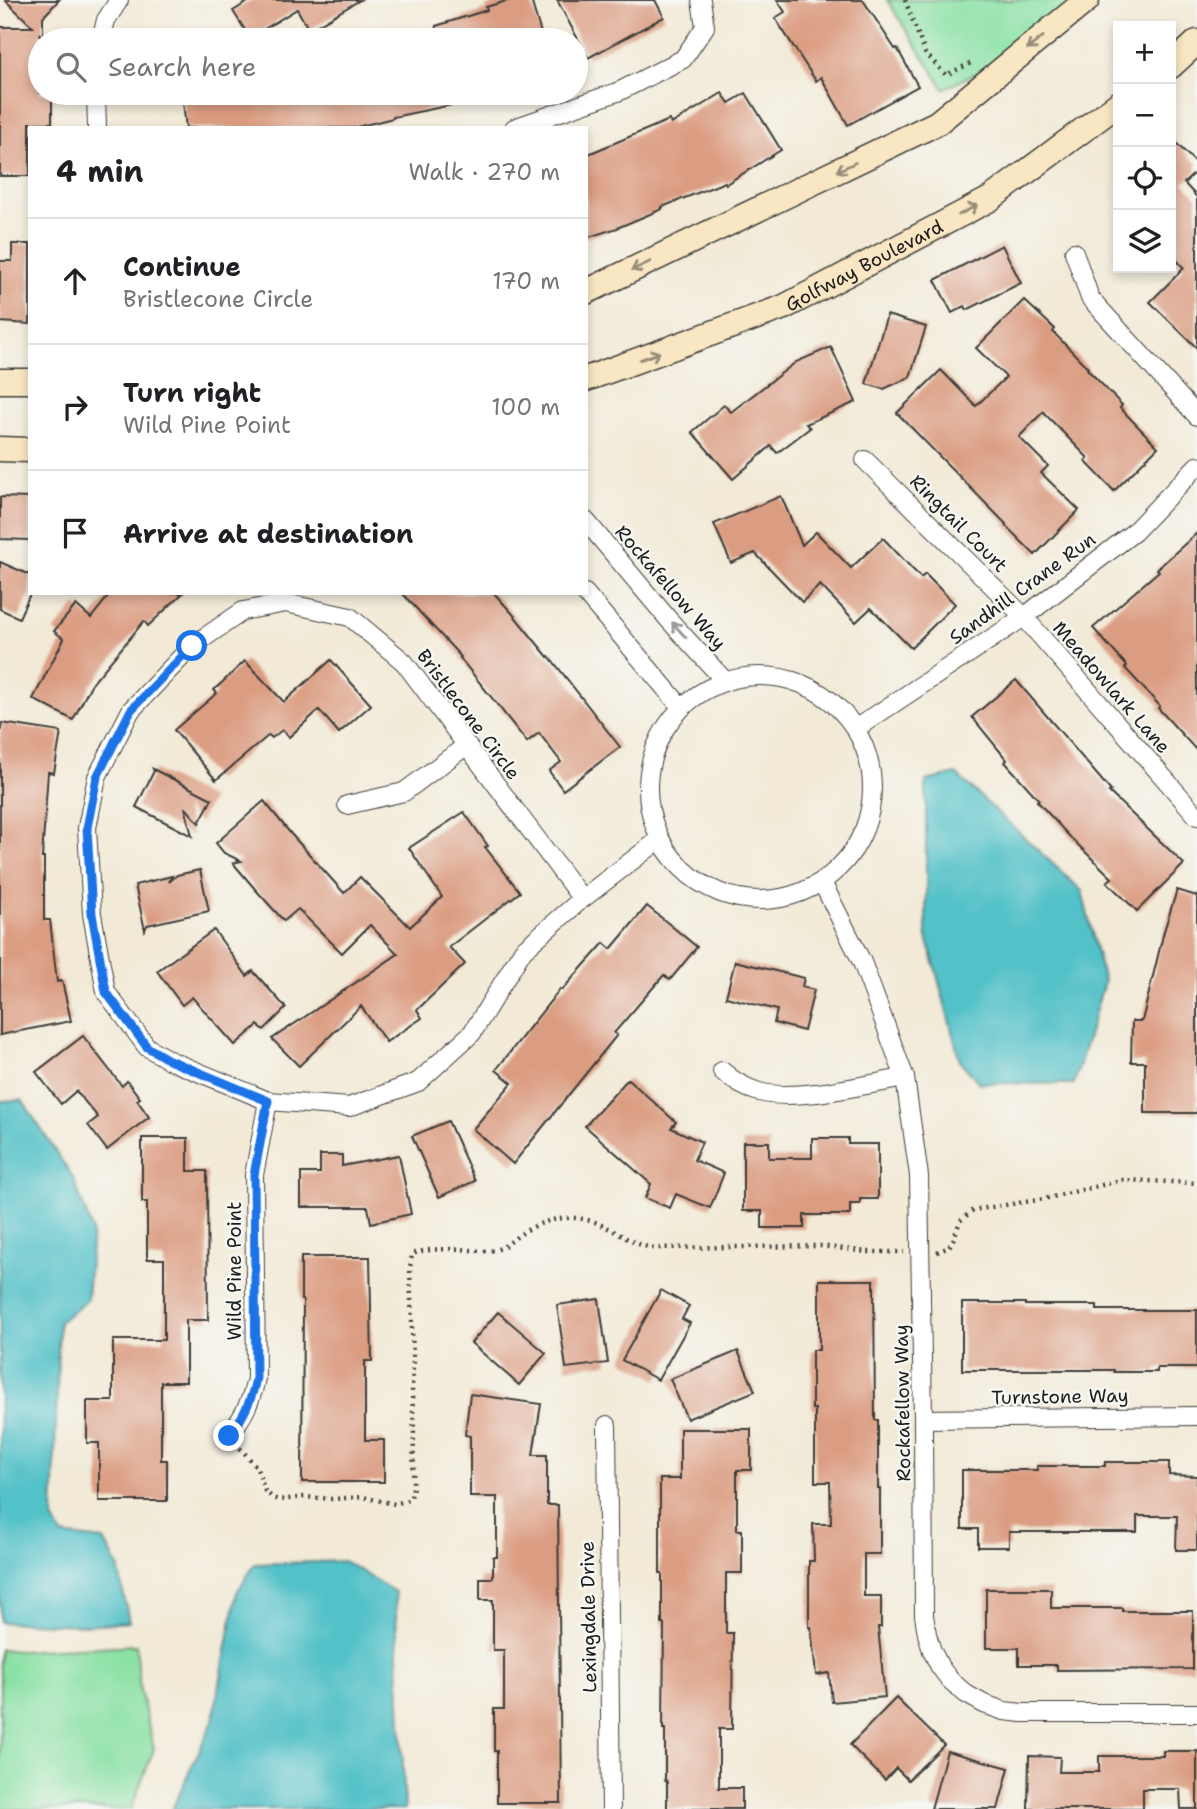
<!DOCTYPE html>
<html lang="en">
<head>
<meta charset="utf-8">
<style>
	body { margin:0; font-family:"Shantell Sans",sans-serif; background:#f2f2f2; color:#202124 }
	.controls { position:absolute; right:21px; top:21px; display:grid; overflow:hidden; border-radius:0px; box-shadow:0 4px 10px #0003 }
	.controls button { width:63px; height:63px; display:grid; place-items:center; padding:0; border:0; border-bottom:2px solid #e0e0e0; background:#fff; color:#202124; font:35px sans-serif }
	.stop { position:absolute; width:21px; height:21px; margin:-16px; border:5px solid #1a73e8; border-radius:50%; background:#fff }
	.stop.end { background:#1a73e8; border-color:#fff; box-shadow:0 2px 7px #0008 }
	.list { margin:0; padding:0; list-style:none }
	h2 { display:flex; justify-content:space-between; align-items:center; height:91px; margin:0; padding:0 28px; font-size:30px }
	h2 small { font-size:23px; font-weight:400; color:#757577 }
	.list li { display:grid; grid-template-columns:46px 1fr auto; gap:21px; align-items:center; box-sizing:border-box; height:126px; padding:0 28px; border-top:2px solid #e0e0e0 }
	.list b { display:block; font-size:26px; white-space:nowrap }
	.list p { margin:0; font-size:23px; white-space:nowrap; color:#757577 }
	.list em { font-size:23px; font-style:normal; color:#757577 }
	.icon { flex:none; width:38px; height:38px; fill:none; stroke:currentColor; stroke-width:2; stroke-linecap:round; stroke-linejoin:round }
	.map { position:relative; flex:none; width:1197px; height:1809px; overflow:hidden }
	.search { position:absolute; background:#fff; box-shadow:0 4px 10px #0003; left:28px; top:28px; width:560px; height:77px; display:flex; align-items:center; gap:18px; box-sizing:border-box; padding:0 24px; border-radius:38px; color:#757577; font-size:26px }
	.panel { position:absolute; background:#fff; box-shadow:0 4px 10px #0003; left:28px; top:126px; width:560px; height:469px; border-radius:0px }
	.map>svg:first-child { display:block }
	.green { fill:#8ae1a4; stroke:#537e60; stroke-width:2 }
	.water { fill:#53c1c8; stroke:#386e72; stroke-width:2 }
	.building { fill:#db9d82 }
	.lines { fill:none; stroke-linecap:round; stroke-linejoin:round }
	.street-casing { stroke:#3c3b38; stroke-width:20 }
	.secondary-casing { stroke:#3c3b38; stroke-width:27 }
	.path { stroke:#3c3b38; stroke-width:4.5; stroke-dasharray:2 5; stroke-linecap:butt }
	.street { stroke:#fff; stroke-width:18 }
	.secondary { stroke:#f9e7c3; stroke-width:24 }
	.oneway { stroke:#968c78 }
	.oneway2 { stroke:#999 }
	.route { stroke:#1a73e8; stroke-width:9 }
	.labels { text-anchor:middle; stroke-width:5; stroke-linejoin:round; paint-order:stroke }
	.street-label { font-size:19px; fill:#1c1c1c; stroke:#f6f6f2 }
</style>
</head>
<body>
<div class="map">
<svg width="1197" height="1809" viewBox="0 0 1197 1809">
	<rect width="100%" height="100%" fill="#f6f6f2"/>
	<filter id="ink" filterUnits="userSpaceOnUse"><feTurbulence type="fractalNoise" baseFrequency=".0143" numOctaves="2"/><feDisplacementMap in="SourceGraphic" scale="14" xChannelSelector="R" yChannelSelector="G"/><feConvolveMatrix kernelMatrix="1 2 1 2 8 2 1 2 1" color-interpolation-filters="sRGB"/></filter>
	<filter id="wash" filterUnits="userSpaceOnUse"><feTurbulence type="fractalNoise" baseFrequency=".00686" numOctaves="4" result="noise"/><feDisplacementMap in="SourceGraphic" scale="28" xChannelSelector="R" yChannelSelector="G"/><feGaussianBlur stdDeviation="1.57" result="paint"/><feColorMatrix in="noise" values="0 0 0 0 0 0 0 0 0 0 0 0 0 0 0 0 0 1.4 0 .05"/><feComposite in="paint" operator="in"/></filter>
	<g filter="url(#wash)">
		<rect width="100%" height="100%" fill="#f2ead7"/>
		<g class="green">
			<path d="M 887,0 L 1080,0 L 1023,50 L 944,89 Z"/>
			<path d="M 136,1645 L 140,1690 L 154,1749 L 131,1809 L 0,1809 L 0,1649 L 20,1651 Z"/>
		</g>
		<g class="water">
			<path d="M 956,774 L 1082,891 L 1104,982 L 1074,1084 L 979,1083 L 960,1061 L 926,933 L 926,781 Z"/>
			<path d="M 22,1100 L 73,1178 L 92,1230 L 87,1300 L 59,1322 L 53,1519 L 62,1535 L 104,1540 L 118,1566 L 129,1622 L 85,1625 L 0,1622 L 0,1101 Z"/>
			<path d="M 344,1561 L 395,1592 L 405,1809 L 172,1809 L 213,1721 L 237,1592 L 255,1564 Z"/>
		</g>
		<g id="blocks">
			<g class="building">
				<path d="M 5,0 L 59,0 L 43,17 L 43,37 L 40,34 L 40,93 L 52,93 L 52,123 L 30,123 L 30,176 L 0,176 L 0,27 L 33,27 Z"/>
				<path d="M 251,0 L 360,0 L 309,30 L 297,9 L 250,38 L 233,11 Z"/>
				<path d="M 510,0 L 531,0 L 543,40 L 440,40 L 436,26 L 487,10 L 486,7 Z"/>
				<path d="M 557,0 L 655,0 L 664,17 L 588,58 Z"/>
				<path d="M 777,0 L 863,0 L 895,49 L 897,48 L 918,86 L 848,125 L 821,77 L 816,81 L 775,18 L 785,12 Z"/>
				<path d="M 182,93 L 470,93 L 471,101 L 393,117 L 393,118 L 353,128 L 186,128 Z"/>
				<path d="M 722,93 L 729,103 L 746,93 L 781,150 L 726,184 L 725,182 L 662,207 L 662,209 L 617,228 L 586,238 L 586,155 L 669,120 L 671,124 Z"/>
				<path d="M 1171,138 L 1197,164 L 1197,171 L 1184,183 L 1197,197 L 1197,348 L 1150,302 L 1184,268 L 1171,254 Z"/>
				<path d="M 12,244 L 30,244 L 30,324 L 0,322 L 0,261 L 12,261 Z"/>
				<path d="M 1002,245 L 1021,283 L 967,310 L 965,306 L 952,313 L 935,280 Z"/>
				<path d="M 1024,300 L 1055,329 L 1053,332 L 1088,368 L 1087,369 L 1122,405 L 1120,408 L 1158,447 L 1114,491 L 1085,461 L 1088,458 L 1043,412 L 1019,437 L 1048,466 L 1041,473 L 1079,510 L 1035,555 L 1005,525 L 1006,524 L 897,413 L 941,370 L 976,406 L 1006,377 L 976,348 Z"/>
				<path d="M 887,315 L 926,327 L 910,377 L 884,389 L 866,384 Z"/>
				<path d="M 831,347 L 856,402 L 806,424 L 810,428 L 777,453 L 771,446 L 733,479 L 692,432 L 724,405 L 731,412 L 796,362 Z"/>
				<path d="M 781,496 L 802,545 L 816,532 L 851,568 L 883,538 L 921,578 L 925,574 L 955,604 L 911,648 L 871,608 L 856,622 L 820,585 L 802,602 L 755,553 L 731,563 L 714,524 Z"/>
				<path d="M 0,497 L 30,498 L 30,540 L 0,539 Z"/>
				<path d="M 1197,533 L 1197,751 L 1158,708 L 1160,706 L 1125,668 L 1127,666 L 1093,628 L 1159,571 L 1157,569 Z"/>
				<path d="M 0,562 L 30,575 L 30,594 L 19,618 L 0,609 Z"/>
				<path d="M 111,593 L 183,593 L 148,626 L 144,621 L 91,685 L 73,720 L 33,699 L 64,639 L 54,631 L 76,605 L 91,618 Z"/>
				<path d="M 402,593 L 494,593 L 512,613 L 548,657 L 549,656 L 620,747 L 563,790 L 549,771 L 561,762 L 539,733 L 527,742 L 460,658 L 461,657 Z"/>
				<path d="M 331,660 L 371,705 L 339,733 L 319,710 L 289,737 L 282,730 L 272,738 L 269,735 L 216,780 L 174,730 L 217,693 L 214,690 L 245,661 L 284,702 Z"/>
				<path d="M 1016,680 L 1111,791 L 1109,792 L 1184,864 L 1137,911 L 1107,882 L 1112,878 L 1070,837 L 1037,801 L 1039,800 L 1005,762 L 1007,760 L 972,717 Z"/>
				<path d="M 2,723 L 61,732 L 54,773 L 48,772 L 42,858 L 44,858 L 44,920 L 50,920 L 57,982 L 62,981 L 71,1021 L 0,1035 L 0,734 Z"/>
				<path d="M 153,769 L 212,799 L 199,823 L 185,807 L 192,836 L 136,807 L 154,771 Z"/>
				<path d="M 264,801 L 291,834 L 344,893 L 360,877 L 410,927 L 442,897 L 409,848 L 464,812 L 488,846 L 485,847 L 520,892 L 449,947 L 465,964 L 417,1010 L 422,1018 L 386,1042 L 361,1006 L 299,1066 L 272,1039 L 398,954 L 370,925 L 342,953 L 298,909 L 284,921 L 255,889 L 233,863 L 241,861 L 224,853 L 216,843 Z"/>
				<path d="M 200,870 L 209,911 L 147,925 L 145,930 L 135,885 L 172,876 L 169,882 L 177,875 Z"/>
				<path d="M 1177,890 L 1197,896 L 1197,1113 L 1145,1113 L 1145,1062 L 1131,1062 L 1132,1021 L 1142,1021 L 1164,931 Z"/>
				<path d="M 647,906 L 697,947 L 670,980 L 664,975 L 614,1033 L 617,1035 L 513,1164 L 473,1129 L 512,1083 L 496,1070 L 560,989 L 562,990 L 604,943 L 611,949 Z"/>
				<path d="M 214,930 L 247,976 L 253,971 L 286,1008 L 264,1030 L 258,1025 L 235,1045 L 192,997 L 182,1005 L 157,971 Z"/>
				<path d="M 735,961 L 804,978 L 802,987 L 814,990 L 804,1031 L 774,1023 L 777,1010 L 726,997 Z"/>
				<path d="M 83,1036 L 122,1086 L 127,1081 L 140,1098 L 137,1100 L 149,1117 L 107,1150 L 88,1125 L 98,1117 L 76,1091 L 61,1104 L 36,1072 Z"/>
				<path d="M 628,1079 L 676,1122 L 671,1128 L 702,1142 L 694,1160 L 724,1173 L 710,1208 L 676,1194 L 670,1208 L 645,1198 L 651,1184 L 585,1126 Z"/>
				<path d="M 448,1121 L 475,1181 L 439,1197 L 412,1136 Z"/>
				<path d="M 142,1138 L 188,1138 L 188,1171 L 207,1171 L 208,1320 L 186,1320 L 186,1382 L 161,1382 L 161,1460 L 167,1460 L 167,1501 L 99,1501 L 99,1443 L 87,1443 L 87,1401 L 113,1401 L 113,1340 L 164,1340 L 164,1259 L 147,1259 L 147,1202 L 142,1202 Z"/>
				<path d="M 812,1138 L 848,1138 L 848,1144 L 878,1144 L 878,1199 L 860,1199 L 860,1204 L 850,1204 L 850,1215 L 804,1215 L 804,1228 L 762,1228 L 762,1211 L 743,1211 L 743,1142 L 769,1142 L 769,1158 L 812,1158 Z"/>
				<path d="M 320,1155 L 342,1155 L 342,1166 L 399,1155 L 411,1214 L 371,1223 L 368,1207 L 301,1207 L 301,1173 L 320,1173 Z"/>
				<path d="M 301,1257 L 370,1257 L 372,1361 L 365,1361 L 365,1440 L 384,1440 L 384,1482 L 302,1482 L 303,1300 L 301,1300 Z"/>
				<path d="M 819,1280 L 874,1280 L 875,1420 L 878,1420 L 878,1489 L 880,1489 L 880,1554 L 864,1554 L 864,1596 L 881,1596 L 881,1627 L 878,1627 L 885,1697 L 832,1702 L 829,1673 L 816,1675 L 811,1627 L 809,1627 L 809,1561 L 814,1561 L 813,1524 L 831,1524 L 830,1482 L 815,1482 L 815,1409 L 812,1409 L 812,1350 L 819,1350 Z"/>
				<path d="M 661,1290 L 689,1306 L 682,1319 L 690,1323 L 658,1380 L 622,1360 Z"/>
				<path d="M 599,1299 L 608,1363 L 566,1368 L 557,1305 Z"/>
				<path d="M 962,1303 L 1025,1303 L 1025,1305 L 1097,1305 L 1097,1310 L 1197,1310 L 1197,1368 L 1157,1368 L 1157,1372 L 1114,1372 L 1114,1370 L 962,1370 Z"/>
				<path d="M 498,1312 L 546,1353 L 519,1385 L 471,1343 Z"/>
				<path d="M 738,1351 L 755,1391 L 687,1419 L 670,1379 Z"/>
				<path d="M 470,1394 L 541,1404 L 533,1455 L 547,1455 L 547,1505 L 558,1505 L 561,1803 L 497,1803 L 497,1751 L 494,1751 L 494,1709 L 504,1709 L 504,1650 L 493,1650 L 493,1600 L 480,1600 L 480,1578 L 493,1578 L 493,1557 L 497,1557 L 497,1497 L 470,1497 L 470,1436 L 465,1435 Z"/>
				<path d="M 680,1429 L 751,1429 L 751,1470 L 737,1470 L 737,1530 L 742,1530 L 742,1573 L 726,1573 L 726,1633 L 733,1633 L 732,1729 L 719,1729 L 719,1788 L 742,1788 L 742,1809 L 667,1809 L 667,1781 L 665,1781 L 665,1729 L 663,1729 L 664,1624 L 662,1624 L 662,1573 L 660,1573 L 660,1479 L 680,1479 Z"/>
				<path d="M 1105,1462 L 1169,1462 L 1169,1475 L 1197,1476 L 1197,1550 L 1176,1550 L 1177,1516 L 1137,1516 L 1137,1532 L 1009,1532 L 1009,1547 L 978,1547 L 978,1529 L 962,1529 L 962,1470 L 1037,1470 L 1037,1466 L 1105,1466 Z"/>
				<path d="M 986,1589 L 1051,1589 L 1051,1608 L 1122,1608 L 1122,1611 L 1193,1611 L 1193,1669 L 1057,1670 L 1057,1665 L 1019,1665 L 1019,1648 L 986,1648 Z"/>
				<path d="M 896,1698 L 944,1745 L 908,1780 L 896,1768 L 885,1780 L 850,1745 Z"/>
				<path d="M 947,1751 L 1009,1768 L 998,1809 L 931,1809 Z"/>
				<path d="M 1163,1751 L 1197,1751 L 1197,1809 L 1181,1809 L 1180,1789 L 1143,1789 L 1143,1809 L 1028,1809 L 1029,1756 L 1060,1757 L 1059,1772 L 1099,1772 L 1099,1756 L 1163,1756 Z"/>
			</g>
		</g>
	</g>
	<g filter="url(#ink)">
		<use href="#blocks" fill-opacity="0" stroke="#3c3b38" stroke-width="2"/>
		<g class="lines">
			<g class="street-casing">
				<g id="street">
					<path d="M 101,40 L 106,20 L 119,0"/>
					<path d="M 96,93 L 97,128"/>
					<path d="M 514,128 L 620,91 L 683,59 L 705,27 L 701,0"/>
					<path d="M 1074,252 L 1090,298 L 1197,416"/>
					<path d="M 865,460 L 1024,617 L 1197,816"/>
					<path d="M 586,521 L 669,620 L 725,681"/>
					<path d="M 585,593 L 681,707"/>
					<circle cx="760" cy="788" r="112"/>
					<path d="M 858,727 L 1024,617 L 1134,532 L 1197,466"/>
					<path d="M 347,805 L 404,792 L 467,745"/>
					<path d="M 822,882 L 862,962 L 905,1078 L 919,1176 L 923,1419 L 924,1615 L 927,1634 L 932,1651 L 940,1667 L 950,1680 L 966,1694 L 984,1704 L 1004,1711 L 1022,1713 L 1197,1713"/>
					<path d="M 582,899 L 404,662 L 350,617 L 286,603 L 243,611 L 192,646 L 131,710 L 97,777 L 87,828 L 92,914 L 106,992 L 147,1047 L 169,1060 L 268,1101 L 349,1107 L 418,1082 L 472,1033 L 523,950 L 582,899 L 659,840"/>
					<path d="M 722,1071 C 733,1081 745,1088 759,1092 C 797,1102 866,1084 905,1078"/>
					<path d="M 923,1419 L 1197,1416"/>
					<path d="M 607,1425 L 611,1809"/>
					<path d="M 228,1436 C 243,1418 252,1401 256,1378 L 254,1175 L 268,1101"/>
				</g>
			</g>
			<g class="secondary-casing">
				<g id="secondary">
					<path d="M 1171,66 L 1197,42"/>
					<path d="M 586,292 L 937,123 L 1087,0"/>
					<path id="s1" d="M 586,379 L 784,307 L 990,199 L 1118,104"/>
					<path d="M 0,381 L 30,381"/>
					<path d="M 0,449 L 30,450"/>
				</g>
			</g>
			<g class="path">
				<path d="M 905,0 L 925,53 L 946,75 L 971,63"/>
				<path d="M 937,1252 L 949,1247 L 954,1238 L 960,1221 L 973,1210 L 1044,1199 L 1123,1180 L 1197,1183"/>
				<path d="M 240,1448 L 256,1466 L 265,1491 L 273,1498 L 279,1500 L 305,1497 L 332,1499 L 363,1497 L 395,1504 L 408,1500 L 411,1497 L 413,1487 L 414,1431 L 412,1393 L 413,1359 L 410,1267 L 412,1255 L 417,1252 C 430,1249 446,1249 460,1249 C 473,1250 485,1253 498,1249 C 507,1246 513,1239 521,1234 C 538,1222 562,1215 583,1219 C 609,1223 627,1244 653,1248 L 820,1246 L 868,1252 L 904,1252"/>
			</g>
			<use href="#street" class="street"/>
			<use href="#secondary" class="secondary"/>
		</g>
		<defs><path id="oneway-shaft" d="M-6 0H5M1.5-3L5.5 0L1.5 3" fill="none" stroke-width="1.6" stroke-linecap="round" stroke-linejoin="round" transform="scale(1.75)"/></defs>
		<g class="oneway">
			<use href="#oneway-shaft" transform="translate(1035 43) rotate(141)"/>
			<use href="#oneway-shaft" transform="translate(846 167) rotate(154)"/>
			<use href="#oneway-shaft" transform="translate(968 210) rotate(-28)"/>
			<use href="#oneway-shaft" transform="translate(641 266) rotate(154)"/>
			<use href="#oneway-shaft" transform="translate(650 356) rotate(-20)"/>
		</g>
		<use class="oneway2" href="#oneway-shaft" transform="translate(679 630) rotate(-132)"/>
	</g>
	<g class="lines" filter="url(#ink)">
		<path class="route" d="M 192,646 L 131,710 L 97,777 L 87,828 L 92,914 L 106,992 L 147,1047 L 169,1060 L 268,1101 L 254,1175 L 256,1378 C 252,1401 243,1418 229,1436"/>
	</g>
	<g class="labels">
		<g class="street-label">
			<text dy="7" stroke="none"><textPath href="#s1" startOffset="301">Golfway Boulevard</textPath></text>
			<text transform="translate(959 523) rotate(45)" y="7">Ringtail Court</text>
			<text transform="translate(671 587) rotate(49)" y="7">Rockafellow Way</text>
			<text transform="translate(1022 588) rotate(-36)" y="7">Sandhill Crane Run</text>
			<text transform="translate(1112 687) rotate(49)" y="7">Meadowlark Lane</text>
			<text transform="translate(469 714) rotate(53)" y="7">Bristlecone Circle</text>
			<text transform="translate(234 1271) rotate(-90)" y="7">Wild Pine Point</text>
			<text transform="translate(1060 1396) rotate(-1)" y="7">Turnstone Way</text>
			<text transform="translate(902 1403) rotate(-91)" y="7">Rockafellow Way</text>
			<text transform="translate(588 1617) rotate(-91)" y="7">Lexingdale Drive</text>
		</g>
	</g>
</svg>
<div class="controls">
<button>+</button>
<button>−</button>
<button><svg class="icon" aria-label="locate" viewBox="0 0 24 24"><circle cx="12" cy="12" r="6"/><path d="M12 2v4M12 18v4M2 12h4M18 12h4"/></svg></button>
<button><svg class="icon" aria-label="layers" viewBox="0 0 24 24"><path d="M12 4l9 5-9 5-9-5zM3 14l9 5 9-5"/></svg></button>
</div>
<div class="stop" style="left:192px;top:646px"></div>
<div class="stop end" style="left:229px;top:1436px"></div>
<div class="search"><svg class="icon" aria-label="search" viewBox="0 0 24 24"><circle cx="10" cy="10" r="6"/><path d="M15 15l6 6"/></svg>Search here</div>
<section class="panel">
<h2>4 min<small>Walk · 270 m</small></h2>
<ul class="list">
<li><svg class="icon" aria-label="ahead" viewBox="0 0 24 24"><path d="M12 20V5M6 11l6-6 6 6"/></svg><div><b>Continue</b><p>Bristlecone Circle</p></div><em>170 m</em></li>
<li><svg class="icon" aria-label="right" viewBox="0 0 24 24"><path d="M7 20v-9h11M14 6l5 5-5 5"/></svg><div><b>Turn right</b><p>Wild Pine Point</p></div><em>100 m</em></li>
<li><svg class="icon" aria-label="arrive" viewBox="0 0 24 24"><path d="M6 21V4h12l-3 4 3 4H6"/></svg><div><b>Arrive at destination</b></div></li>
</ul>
</section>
</div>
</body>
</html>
